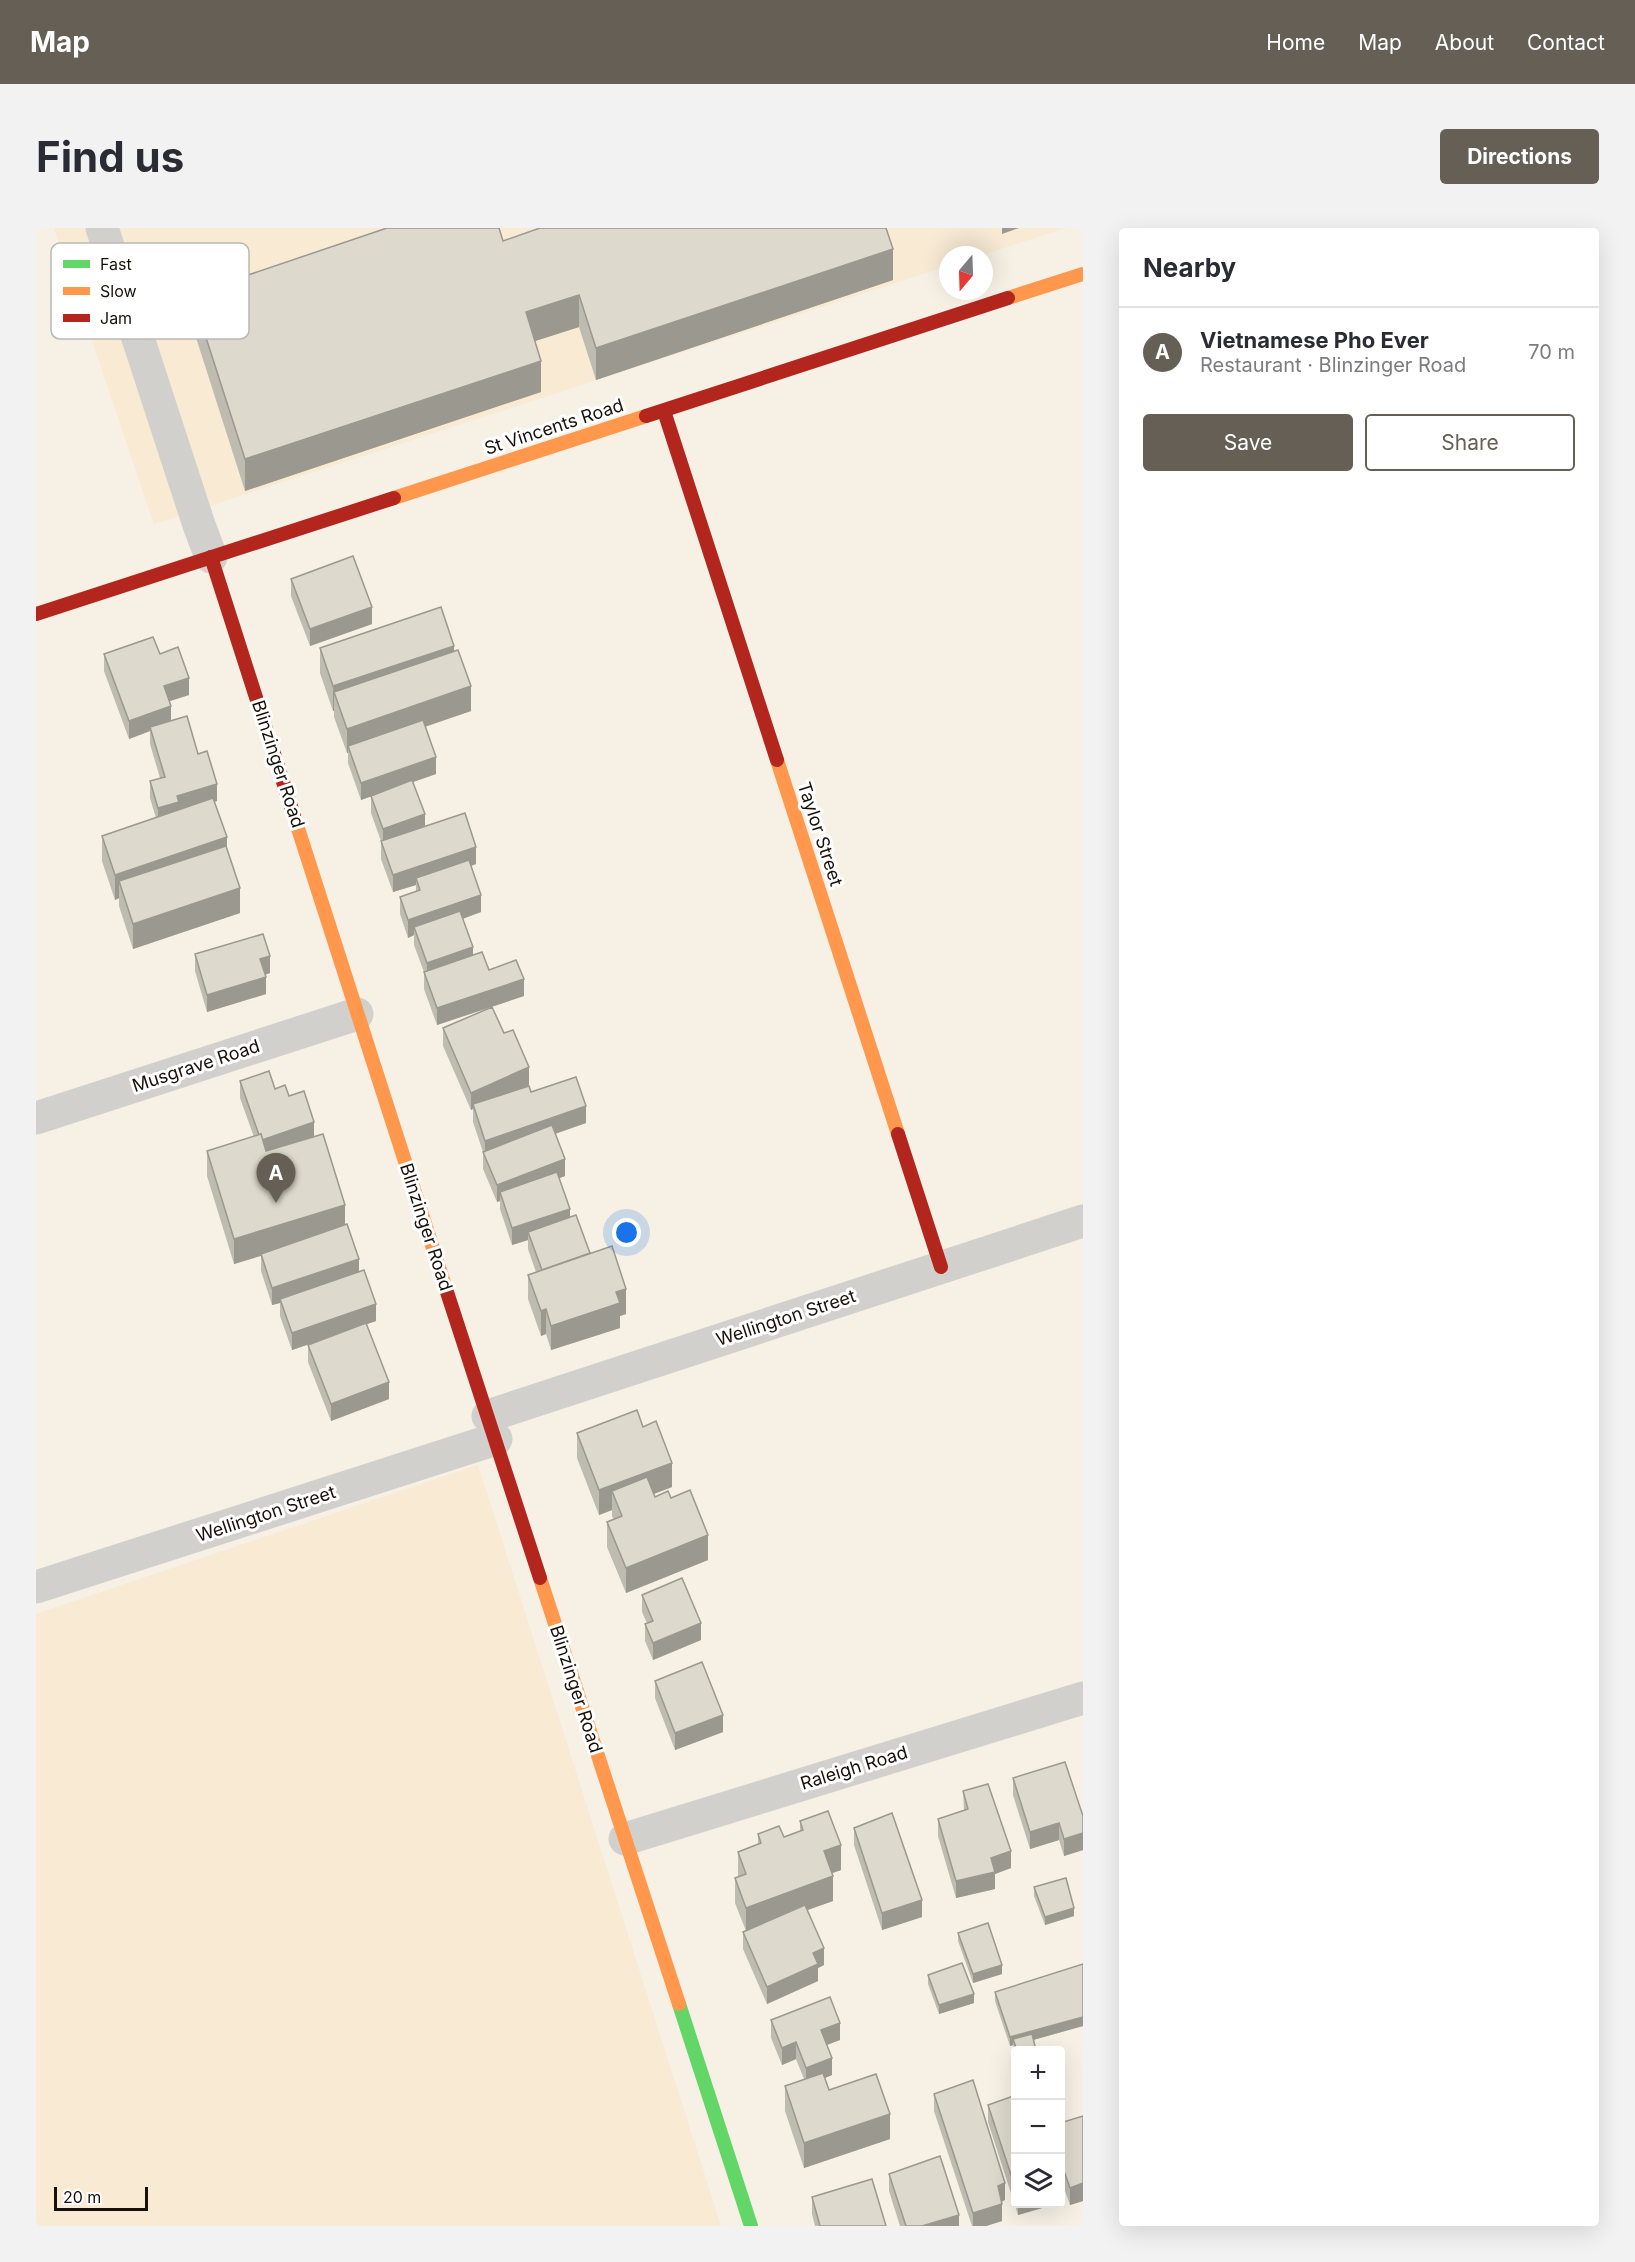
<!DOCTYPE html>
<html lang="en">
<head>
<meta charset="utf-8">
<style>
	body { margin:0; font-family:Inter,sans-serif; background:#f2f2f3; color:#2b2b33 }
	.controls { position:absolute; right:18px; bottom:18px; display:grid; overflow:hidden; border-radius:6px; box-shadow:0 6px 24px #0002 }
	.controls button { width:54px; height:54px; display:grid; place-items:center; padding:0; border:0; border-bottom:2px solid #e1e1e2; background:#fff; color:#2b2b33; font:30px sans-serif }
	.compass { position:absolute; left:903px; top:18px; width:54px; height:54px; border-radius:50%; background:#fff; box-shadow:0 6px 24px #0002; rotate:199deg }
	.scale { position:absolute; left:18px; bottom:15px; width:94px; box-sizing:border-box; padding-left:6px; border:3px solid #171109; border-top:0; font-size:16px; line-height:21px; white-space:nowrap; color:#171109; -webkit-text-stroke:4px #fff; paint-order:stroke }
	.you { position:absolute; left:591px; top:1005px; width:21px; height:21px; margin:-15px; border:4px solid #fff; border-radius:50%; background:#1a73e8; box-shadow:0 0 0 9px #1a73e833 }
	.badge { display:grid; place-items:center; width:39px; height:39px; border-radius:50%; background:#655f56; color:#fff; font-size:20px; font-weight:700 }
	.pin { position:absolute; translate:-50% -50px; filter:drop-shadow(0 2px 3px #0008) }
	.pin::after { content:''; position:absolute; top:32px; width:21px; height:18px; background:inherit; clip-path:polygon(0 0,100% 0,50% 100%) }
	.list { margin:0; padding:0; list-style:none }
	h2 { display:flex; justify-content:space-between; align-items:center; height:78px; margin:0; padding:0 24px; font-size:26px }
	h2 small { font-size:20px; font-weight:400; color:#7c7c81 }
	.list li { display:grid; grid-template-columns:39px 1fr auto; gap:18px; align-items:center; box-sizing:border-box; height:90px; padding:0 24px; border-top:2px solid #e1e1e2 }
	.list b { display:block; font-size:22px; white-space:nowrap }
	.list p { margin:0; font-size:20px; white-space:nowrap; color:#7c7c81 }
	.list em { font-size:20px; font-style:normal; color:#7c7c81 }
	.actions { display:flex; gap:12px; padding:18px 24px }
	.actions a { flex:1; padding:14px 0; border:2px solid #655f56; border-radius:6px; text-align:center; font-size:21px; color:#655f56 }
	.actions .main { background:#655f56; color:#fff }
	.icon { flex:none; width:33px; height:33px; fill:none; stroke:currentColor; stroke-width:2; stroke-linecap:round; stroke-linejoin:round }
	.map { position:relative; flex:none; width:1047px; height:1998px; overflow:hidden; border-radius:6px }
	header { display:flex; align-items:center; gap:36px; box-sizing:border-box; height:84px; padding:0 30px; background:#655f56; color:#fff }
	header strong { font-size:28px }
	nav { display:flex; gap:33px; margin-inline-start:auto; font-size:21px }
	.intro { display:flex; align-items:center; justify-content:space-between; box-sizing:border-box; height:144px; padding:0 36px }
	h1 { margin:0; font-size:42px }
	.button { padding:15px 27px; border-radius:6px; background:#655f56; color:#fff; font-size:21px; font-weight:700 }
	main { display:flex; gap:36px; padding:0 36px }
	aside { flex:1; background:#fff; border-radius:6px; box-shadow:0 6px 24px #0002 }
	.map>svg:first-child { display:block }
	.built { fill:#f8ead3 }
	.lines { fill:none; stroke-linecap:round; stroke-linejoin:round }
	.street { stroke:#d2d0cd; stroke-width:33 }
	.fast { stroke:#63d668; stroke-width:14 }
	.slow { stroke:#ff974d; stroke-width:14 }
	.jam { stroke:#b3261e; stroke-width:14 }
	.wall { fill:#bebbb0 }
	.shaded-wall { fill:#9b9890 }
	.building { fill:#ddd9cd; stroke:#9b9890; stroke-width:1.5 }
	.labels { text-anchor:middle; stroke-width:6; stroke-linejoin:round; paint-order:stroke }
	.street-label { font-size:18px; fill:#171109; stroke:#fff }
	.key { fill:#fff; stroke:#b9b8b5; stroke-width:1.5 }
	.key-label { font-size:16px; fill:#171109 }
</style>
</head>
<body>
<header>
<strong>Map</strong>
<nav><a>Home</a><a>Map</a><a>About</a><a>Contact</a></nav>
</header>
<div class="intro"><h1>Find us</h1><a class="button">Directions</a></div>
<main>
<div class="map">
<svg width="1047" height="1998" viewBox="0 0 1047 1998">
	<rect width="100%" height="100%" fill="#f6f0e5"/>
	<g class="built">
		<path d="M 18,0 L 1030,0 L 946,27 L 912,27 L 912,38 L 118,296 Z"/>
		<path d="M 442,1237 L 685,1998 L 0,1998 L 0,1386 Z"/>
	</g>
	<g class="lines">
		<g class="street">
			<path d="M 66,0 L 163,297 L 175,329"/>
			<path d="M 0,890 L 321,786"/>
			<path d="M 452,1188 L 1047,993"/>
			<path d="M 0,1359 L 460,1211"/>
			<path d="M 589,1611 L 1047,1470"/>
		</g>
		<path class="fast" d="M 643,1776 L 715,1998"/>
		<g class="slow">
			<path d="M 972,70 L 1047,46"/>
			<path d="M 358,270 L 610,188"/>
			<path d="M 741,532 L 862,906"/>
			<path d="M 258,588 L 410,1061"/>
			<path d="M 504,1350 L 643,1776"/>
		</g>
		<g class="jam">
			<path d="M 628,183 L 741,532"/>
			<path d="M 610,188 L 972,70"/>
			<path d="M 175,329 L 258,588"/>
			<path d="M 0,386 L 358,270"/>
			<path d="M 862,906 L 905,1039"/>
			<path d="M 410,1061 L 504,1350"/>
		</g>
	</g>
	<g class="wall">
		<path d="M 467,13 L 857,52 L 560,152 L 543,99 L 499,113 L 505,164 L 209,263 L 156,97 L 156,66 Z"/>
		<path d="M 255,351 L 336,396 L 274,418 L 255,368 Z"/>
		<path d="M 284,420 L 418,423 L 435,483 L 389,499 L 400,546 L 377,554 L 389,598 L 440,636 L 435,638 L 445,684 L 427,691 L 437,727 L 453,742 L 488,768 L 401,797 L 388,761 L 388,744 L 378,717 L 378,707 L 372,710 L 364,686 L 364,669 L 380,664 L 380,657 L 357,664 L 345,631 L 345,613 L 335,585 L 335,568 L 325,572 L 312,535 L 312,525 L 311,525 L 298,489 L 298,483 L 297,483 L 284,445 Z"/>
		<path d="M 68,426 L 124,426 L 153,467 L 133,473 L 135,493 L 162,526 L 181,573 L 178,574 L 191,621 L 204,685 L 97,721 L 83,678 L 83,670 L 79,672 L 66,633 L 66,608 L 120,590 L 114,570 L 114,553 L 124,550 L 114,516 L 114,503 L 93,511 L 68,443 Z"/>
		<path d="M 159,726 L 234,745 L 229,747 L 230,766 L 171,784 L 159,743 Z"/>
		<path d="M 407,800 L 468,805 L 493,857 L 484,860 L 495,864 L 550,895 L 519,906 L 529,948 L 523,950 L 534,989 L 590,1086 L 584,1088 L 584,1100 L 515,1122 L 510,1106 L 505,1108 L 492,1071 L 492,1047 L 500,1044 L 492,1021 L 492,1012 L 476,1017 L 464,981 L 464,973 L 461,974 L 447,941 L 447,924 L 437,894 L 437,881 L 435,882 L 407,818 Z"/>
		<path d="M 204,853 L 239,861 L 253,868 L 278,908 L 309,997 L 323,1044 L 340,1093 L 331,1096 L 353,1171 L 295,1193 L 272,1134 L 272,1117 L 294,1109 L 256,1122 L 244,1088 L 244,1075 L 236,1077 L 225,1043 L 225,1028 L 198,1036 L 171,948 L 171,923 L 218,909 L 204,870 Z"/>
		<path d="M 607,1199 L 636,1259 L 618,1266 L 619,1269 L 635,1270 L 672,1332 L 590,1365 L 571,1319 L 571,1294 L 578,1292 L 576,1288 L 576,1282 L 563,1287 L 541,1230 L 541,1205 Z"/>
		<path d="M 606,1367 L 665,1412 L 617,1432 L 609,1413 L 609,1396 L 611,1395 L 606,1384 Z"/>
		<path d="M 619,1453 L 687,1504 L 639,1522 L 619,1470 Z"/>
		<path d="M 977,1550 L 1047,1588 L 1047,1622 L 1028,1628 L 1023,1612 L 994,1621 L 977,1567 Z"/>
		<path d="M 927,1563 L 975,1640 L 959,1646 L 959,1661 L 920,1670 L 902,1608 L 902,1591 L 928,1582 Z"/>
		<path d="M 764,1593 L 805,1642 L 796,1645 L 797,1673 L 771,1682 L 788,1737 L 782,1740 L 782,1753 L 731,1776 L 707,1721 L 707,1704 L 710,1703 L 699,1675 L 699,1650 L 702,1649 L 702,1624 L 722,1617 L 722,1606 L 748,1609 L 764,1603 Z"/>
		<path d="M 818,1600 L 886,1689 L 846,1702 L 818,1617 Z"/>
		<path d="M 998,1659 L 1038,1688 L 1009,1697 L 998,1668 Z"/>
		<path d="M 922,1705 L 966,1746 L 937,1755 L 922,1713 Z"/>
		<path d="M 1047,1737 L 1047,1798 L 997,1812 L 1000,1822 L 980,1822 L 980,1828 L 977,1817 L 974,1818 L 959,1773 L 959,1764 Z"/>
		<path d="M 892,1747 L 938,1775 L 903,1786 L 892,1756 Z"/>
		<path d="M 735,1792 L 804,1812 L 791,1817 L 796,1847 L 789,1850 L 793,1862 L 854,1911 L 768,1940 L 749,1883 L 749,1858 L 768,1851 L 760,1831 L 746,1837 L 735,1810 Z"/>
		<path d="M 898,1866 L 969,1972 L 965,1974 L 966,1993 L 950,1998 L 936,1998 L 898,1883 Z"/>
		<path d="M 980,1867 L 980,1976 L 1020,1976 L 982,1987 L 952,1894 L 952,1877 Z"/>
		<path d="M 1047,1888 L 1047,1973 L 1034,1977 L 1024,1949 L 1024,1895 Z"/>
		<path d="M 853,1946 L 923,1998 L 864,1998 L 853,1963 Z"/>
		<path d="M 776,1969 L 850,1998 L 779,1998 L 776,1986 Z"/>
	</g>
	<g class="shaded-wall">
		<path d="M 966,0 L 983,0 L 966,6 Z"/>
		<path d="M 857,21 L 857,52 L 560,152 L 560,120 Z"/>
		<path d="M 543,67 L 543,99 L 490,116 L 490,84 Z"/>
		<path d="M 505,133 L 505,164 L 209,263 L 209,231 Z"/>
		<path d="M 336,379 L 336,396 L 274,418 L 274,401 Z"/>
		<path d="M 418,418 L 418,443 L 298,464 L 298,483 L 297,483 L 297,458 Z"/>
		<path d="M 153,450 L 153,467 L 128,475 L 128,458 Z"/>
		<path d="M 435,458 L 435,483 L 314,524 L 312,518 L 312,525 L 311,525 L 311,501 Z"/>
		<path d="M 135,478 L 135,495 L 114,499 L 114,503 L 93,511 L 93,493 Z"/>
		<path d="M 400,529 L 400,546 L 325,572 L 325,555 Z"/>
		<path d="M 181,556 L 181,573 L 143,585 L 122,597 L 122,580 L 141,568 Z"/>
		<path d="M 389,586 L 389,603 L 347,618 L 347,601 Z"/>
		<path d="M 191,609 L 191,634 L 83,653 L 83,670 L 79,672 L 79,647 Z"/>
		<path d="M 440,619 L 440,636 L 382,656 L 380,650 L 380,657 L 357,664 L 357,647 Z"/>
		<path d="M 204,660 L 204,685 L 97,721 L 97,696 Z"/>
		<path d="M 445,667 L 445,684 L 381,707 L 378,699 L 378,707 L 372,710 L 372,692 Z"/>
		<path d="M 437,719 L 437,736 L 391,752 L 391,735 Z"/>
		<path d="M 234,728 L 234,745 L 224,748 L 224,731 Z"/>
		<path d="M 230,749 L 230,766 L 171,784 L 171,767 Z"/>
		<path d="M 488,751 L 488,768 L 401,797 L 401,780 Z"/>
		<path d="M 493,839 L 493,857 L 438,880 L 437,876 L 437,881 L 435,882 L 435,865 Z"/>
		<path d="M 550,878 L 550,895 L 449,930 L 449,913 Z"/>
		<path d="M 278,894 L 278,911 L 225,929 L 225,912 Z"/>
		<path d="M 529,931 L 529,948 L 466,972 L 464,964 L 464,973 L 461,974 L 461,957 Z"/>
		<path d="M 309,977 L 309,1002 L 198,1036 L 198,1011 Z"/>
		<path d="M 534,981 L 534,998 L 492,1004 L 492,1012 L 476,1017 L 476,1000 Z"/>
		<path d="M 323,1031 L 323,1048 L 244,1071 L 244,1075 L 236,1077 L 236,1060 Z"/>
		<path d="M 590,1061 L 590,1086 L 584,1088 L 584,1100 L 515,1122 L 515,1098 L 580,1064 Z"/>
		<path d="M 340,1076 L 340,1093 L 256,1122 L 256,1105 Z"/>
		<path d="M 510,1081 L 510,1106 L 505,1108 L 505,1083 Z"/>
		<path d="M 353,1154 L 353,1171 L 295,1193 L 295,1176 Z"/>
		<path d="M 636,1235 L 636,1259 L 583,1279 L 576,1263 L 576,1282 L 563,1287 L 563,1262 Z"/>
		<path d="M 672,1307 L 672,1332 L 590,1365 L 590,1340 Z"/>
		<path d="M 665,1395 L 665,1412 L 617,1432 L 617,1415 Z"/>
		<path d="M 687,1487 L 687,1504 L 639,1522 L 639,1505 Z"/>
		<path d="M 1023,1595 L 1023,1612 L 994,1621 L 994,1604 Z"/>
		<path d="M 1047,1605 L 1047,1622 L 1028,1628 L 1028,1611 Z"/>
		<path d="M 805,1617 L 805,1642 L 788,1648 L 788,1623 Z"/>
		<path d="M 975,1623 L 975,1640 L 959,1646 L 959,1661 L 920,1670 L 920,1653 L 955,1630 Z"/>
		<path d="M 797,1648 L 797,1673 L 710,1704 L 710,1680 Z"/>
		<path d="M 886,1672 L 886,1689 L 846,1702 L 846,1685 Z"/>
		<path d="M 1038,1680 L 1038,1688 L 1009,1697 L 1009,1689 Z"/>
		<path d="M 788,1720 L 788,1737 L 782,1740 L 782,1753 L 731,1776 L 731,1759 L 777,1725 Z"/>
		<path d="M 966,1737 L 966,1746 L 937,1755 L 937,1746 Z"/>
		<path d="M 938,1766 L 938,1775 L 903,1786 L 903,1777 Z"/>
		<path d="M 1047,1789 L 1047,1798 L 979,1817 L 977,1811 L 977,1817 L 974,1818 L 974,1809 Z"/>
		<path d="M 804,1795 L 804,1812 L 785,1819 L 785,1802 Z"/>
		<path d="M 760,1814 L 760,1831 L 746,1837 L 746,1820 Z"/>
		<path d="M 796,1830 L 796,1847 L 770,1858 L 770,1840 Z"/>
		<path d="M 854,1886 L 854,1911 L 768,1940 L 768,1915 Z"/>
		<path d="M 969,1955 L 969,1972 L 962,1975 L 962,1958 Z"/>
		<path d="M 1047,1955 L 1047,1973 L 1034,1977 L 1034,1960 Z"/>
		<path d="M 966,1976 L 966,1993 L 950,1998 L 937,1998 L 937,1985 Z"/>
		<path d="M 982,1976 L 1020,1976 L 982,1987 Z"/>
		<path d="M 923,1987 L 923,1998 L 886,1998 Z"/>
	</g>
	<g class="building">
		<path d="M 351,0 L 463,0 L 467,13 L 504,0 L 850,0 L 857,21 L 560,120 L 543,67 L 490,84 L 505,133 L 209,231 L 156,66 Z"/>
		<path d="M 317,328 L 336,379 L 274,401 L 255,351 Z"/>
		<path d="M 405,379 L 418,418 L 297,458 L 284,420 Z"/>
		<path d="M 117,409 L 124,426 L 142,419 L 153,450 L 128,458 L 135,478 L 93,493 L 68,426 Z"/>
		<path d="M 422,422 L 435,458 L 311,501 L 298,464 Z"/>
		<path d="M 151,488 L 162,526 L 171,523 L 181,556 L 141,568 L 143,574 L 122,580 L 114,553 L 129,549 L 114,499 Z"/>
		<path d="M 387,492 L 400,529 L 325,555 L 312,518 Z"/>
		<path d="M 376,552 L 389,586 L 347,601 L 335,568 Z"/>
		<path d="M 177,570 L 191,609 L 79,647 L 66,608 Z"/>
		<path d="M 429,585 L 440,619 L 357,647 L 345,613 Z"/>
		<path d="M 190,618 L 204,660 L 97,696 L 83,653 Z"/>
		<path d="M 433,632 L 445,667 L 372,692 L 364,669 L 384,662 L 380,650 Z"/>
		<path d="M 424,683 L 437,719 L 391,735 L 378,699 Z"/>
		<path d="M 227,706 L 234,728 L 224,731 L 230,749 L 171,767 L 159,726 Z"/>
		<path d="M 446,724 L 453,742 L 480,732 L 488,751 L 401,780 L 388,744 Z"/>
		<path d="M 456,779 L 468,805 L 477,802 L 493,839 L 435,865 L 407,800 Z"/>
		<path d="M 233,843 L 239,861 L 249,857 L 253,868 L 268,863 L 278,894 L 226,912 L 225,906 L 223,907 L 204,853 Z"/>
		<path d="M 540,849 L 550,878 L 449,913 L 437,876 L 493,858 L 495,864 Z"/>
		<path d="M 516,897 L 529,931 L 461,957 L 447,924 Z"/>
		<path d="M 225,906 L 230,923 L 287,906 L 309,977 L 198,1011 L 171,923 Z"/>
		<path d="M 521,944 L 534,981 L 476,1000 L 464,964 Z"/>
		<path d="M 540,987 L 554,1025 L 506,1042 L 492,1004 Z"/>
		<path d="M 311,996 L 323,1031 L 236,1060 L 225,1026 Z"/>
		<path d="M 576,1018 L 590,1061 L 580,1064 L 584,1075 L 515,1098 L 510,1081 L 505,1083 L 492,1047 Z"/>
		<path d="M 328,1042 L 340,1076 L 256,1105 L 244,1071 Z"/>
		<path d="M 330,1095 L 353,1154 L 295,1176 L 272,1117 Z"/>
		<path d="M 601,1182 L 607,1199 L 620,1193 L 636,1235 L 563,1262 L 541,1205 Z"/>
		<path d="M 611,1249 L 619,1269 L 632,1263 L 635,1270 L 654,1262 L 672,1307 L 590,1340 L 571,1294 L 586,1288 L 576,1263 Z"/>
		<path d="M 646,1350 L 665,1395 L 617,1415 L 609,1396 L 617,1393 L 606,1367 Z"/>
		<path d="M 666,1434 L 687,1487 L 639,1505 L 619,1453 Z"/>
		<path d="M 1029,1534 L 1047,1588 L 1047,1605 L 1028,1611 L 1023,1595 L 994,1604 L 977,1550 Z"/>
		<path d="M 952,1556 L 975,1623 L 955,1630 L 959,1644 L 920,1653 L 902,1591 L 932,1581 L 927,1563 Z"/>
		<path d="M 792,1583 L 805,1617 L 788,1623 L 797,1648 L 710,1680 L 699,1650 L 710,1646 L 702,1624 L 725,1615 L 722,1606 L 743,1598 L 748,1609 L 767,1602 L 764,1593 Z"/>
		<path d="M 856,1585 L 886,1672 L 846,1685 L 818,1600 Z"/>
		<path d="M 1030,1650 L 1038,1680 L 1009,1689 L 998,1659 Z"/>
		<path d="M 769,1677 L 788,1720 L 777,1725 L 782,1736 L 731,1759 L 707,1704 Z"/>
		<path d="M 952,1695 L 966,1737 L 937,1746 L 922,1705 Z"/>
		<path d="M 926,1735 L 938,1766 L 903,1777 L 892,1747 Z"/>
		<path d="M 1047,1736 L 1047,1789 L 974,1809 L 959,1764 Z"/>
		<path d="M 794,1769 L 804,1795 L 785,1802 L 796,1830 L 770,1840 L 760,1814 L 746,1820 L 735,1792 Z"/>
		<path d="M 996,1806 L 1000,1822 L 981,1822 L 977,1811 Z"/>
		<path d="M 787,1845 L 793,1862 L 840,1846 L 854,1886 L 768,1915 L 749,1858 Z"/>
		<path d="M 937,1852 L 969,1955 L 962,1958 L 966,1976 L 937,1985 L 898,1866 Z"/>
		<path d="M 980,1867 L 980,1962 L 952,1877 Z"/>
		<path d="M 1047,1888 L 1047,1955 L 1034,1960 L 1024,1932 L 1024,1895 Z"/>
		<path d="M 904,1928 L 923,1987 L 886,1998 L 870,1998 L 853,1946 Z"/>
		<path d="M 836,1951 L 850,1998 L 784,1998 L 776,1969 Z"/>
	</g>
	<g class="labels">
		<g class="street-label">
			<text transform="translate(518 199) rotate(-18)" y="6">St Vincents Road</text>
			<text transform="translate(242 536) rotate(72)" y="6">Blinzinger Road</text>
			<text transform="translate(784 606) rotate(72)" y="6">Taylor Street</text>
			<text transform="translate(160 838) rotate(-18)" y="6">Musgrave Road</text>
			<text transform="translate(390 999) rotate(72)" y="6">Blinzinger Road</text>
			<text transform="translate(750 1090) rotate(-18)" y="6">Wellington Street</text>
			<text transform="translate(230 1286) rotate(-18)" y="6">Wellington Street</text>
			<text transform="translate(540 1461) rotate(72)" y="6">Blinzinger Road</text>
			<text transform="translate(818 1540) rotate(-17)" y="6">Raleigh Road</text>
		</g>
	</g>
	<rect x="15" y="15" width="198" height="96" rx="9" class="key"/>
	<rect x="27" y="32" width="27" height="8" fill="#63d668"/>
	<rect x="27" y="59" width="27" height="8" fill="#ff974d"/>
	<rect x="27" y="86" width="27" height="8" fill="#b3261e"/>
	<g class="key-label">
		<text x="64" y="42">Fast</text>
		<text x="64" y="69">Slow</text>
		<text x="64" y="96">Jam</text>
	</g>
</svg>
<div class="controls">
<button>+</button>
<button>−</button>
<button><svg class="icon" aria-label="layers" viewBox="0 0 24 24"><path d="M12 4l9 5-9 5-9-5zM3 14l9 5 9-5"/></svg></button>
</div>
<svg class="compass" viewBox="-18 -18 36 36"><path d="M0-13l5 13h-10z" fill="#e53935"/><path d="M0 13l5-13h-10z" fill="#7c7c81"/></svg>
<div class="scale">20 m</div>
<div class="you"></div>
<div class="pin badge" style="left:240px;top:975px">A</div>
</div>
<aside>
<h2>Nearby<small></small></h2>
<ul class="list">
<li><span class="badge">A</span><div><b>Vietnamese Pho Ever</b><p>Restaurant · Blinzinger Road</p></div><em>70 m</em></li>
</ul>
<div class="actions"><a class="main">Save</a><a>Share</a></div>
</aside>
</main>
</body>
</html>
